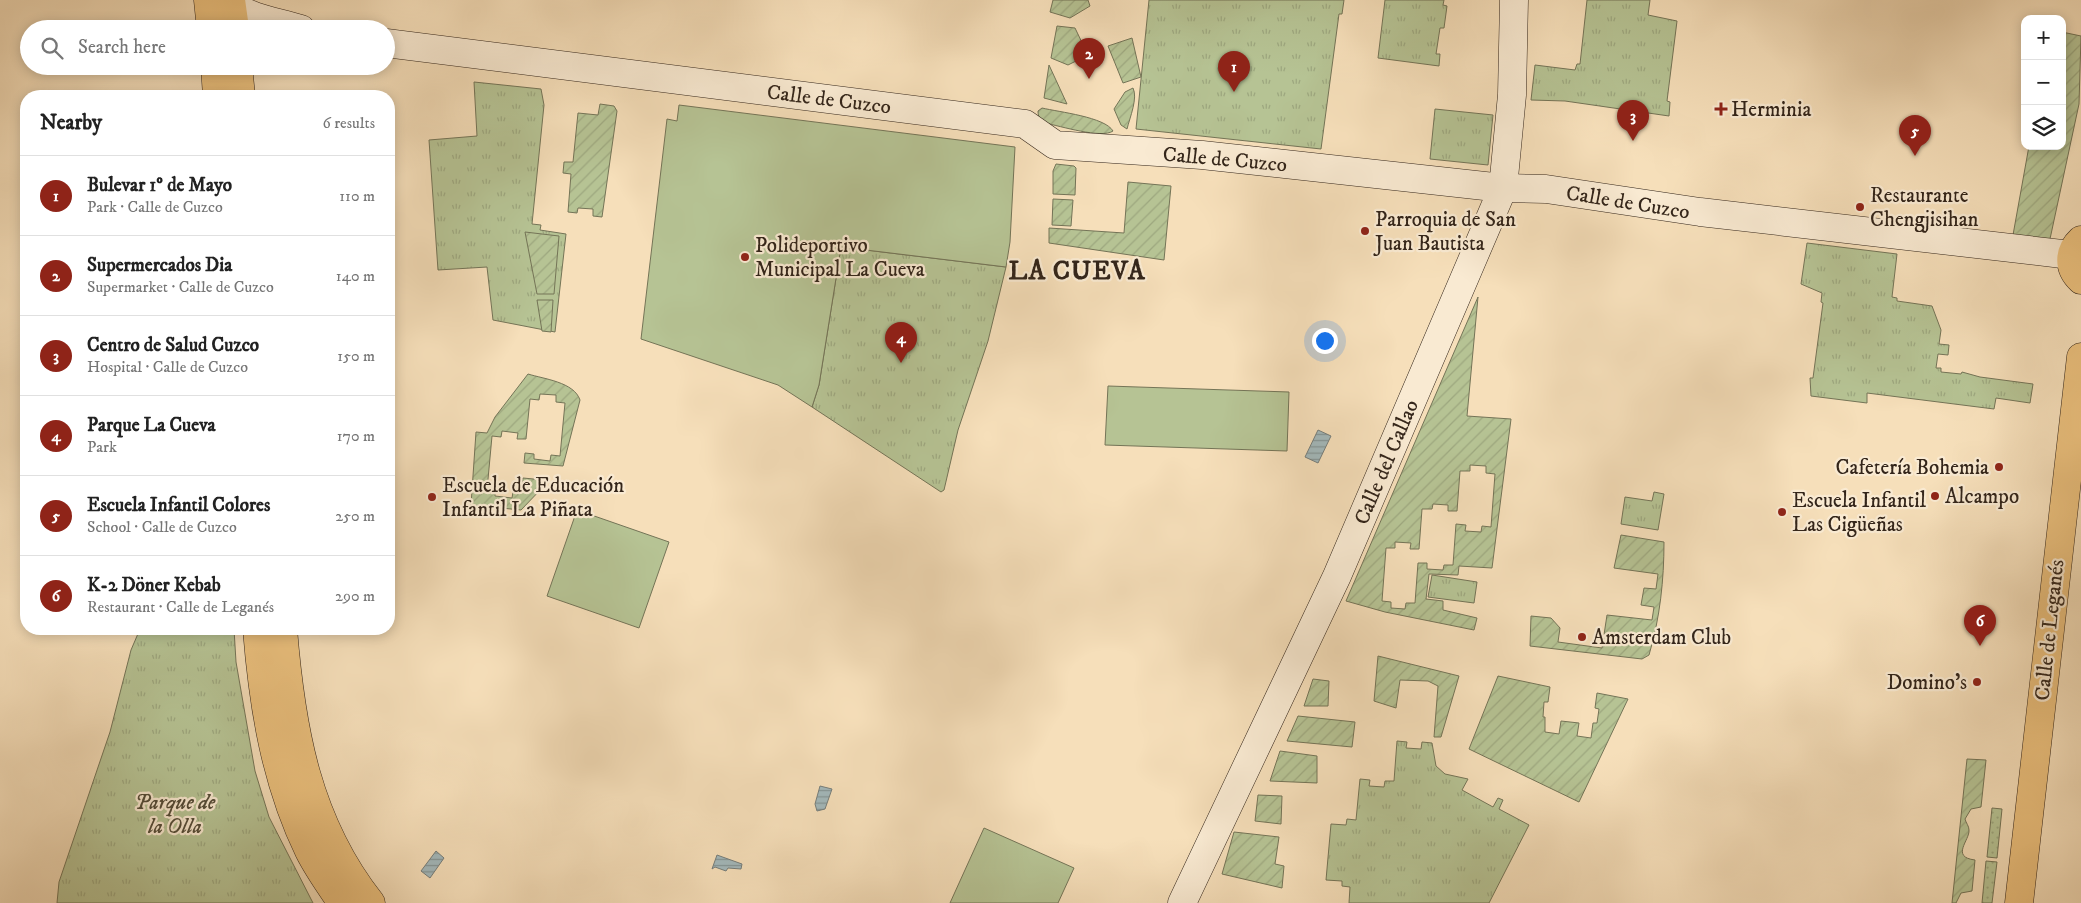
<!DOCTYPE html>
<html lang="en">
<head>
<meta charset="utf-8">
<style>
	body { margin:0; font-family:"IM FELL DW Pica",serif; background:#f6f6f6; color:#222 }
	.controls { position:absolute; right:15px; top:15px; display:grid; overflow:hidden; border-radius:10px; box-shadow:0 2px 12px #0003 }
	.controls button { width:45px; height:45px; display:grid; place-items:center; padding:0; border:0; border-bottom:1px solid #e0e0e0; background:#fff; color:#222; font:25px sans-serif }
	.you { position:absolute; left:1324px; top:340px; width:18px; height:18px; margin:-12px; border:4px solid #fff; border-radius:50%; background:#1a73e8; box-shadow:0 0 0 8px #1a73e833 }
	.badge { display:grid; place-items:center; width:32px; height:32px; border-radius:50%; background:#8f2418; color:#fff; font-size:16px; font-weight:700 }
	.pin { position:absolute; translate:-50% -41px; filter:drop-shadow(0 1px 2px #0008) }
	.pin::after { content:''; position:absolute; top:26px; width:18px; height:15px; background:inherit; clip-path:polygon(0 0,100% 0,50% 100%) }
	.list { margin:0; padding:0; list-style:none }
	h2 { display:flex; justify-content:space-between; align-items:center; height:65px; margin:0; padding:0 20px; font-size:21px }
	h2 small { font-size:16px; font-weight:400; color:#767676 }
	.list li { display:grid; grid-template-columns:32px 1fr auto; gap:15px; align-items:center; box-sizing:border-box; height:80px; padding:0 20px; border-top:1px solid #e0e0e0 }
	.list b { display:block; font-size:19px; white-space:nowrap }
	.list p { margin:0; font-size:16px; white-space:nowrap; color:#767676 }
	.list em { font-size:16px; font-style:normal; color:#767676 }
	.icon { flex:none; width:28px; height:28px; fill:none; stroke:currentColor; stroke-width:2; stroke-linecap:round; stroke-linejoin:round }
	.map { position:relative; flex:none; width:2081px; height:903px; overflow:hidden }
	.search { position:absolute; background:#fff; box-shadow:0 2px 12px #0003; left:20px; top:20px; width:375px; height:55px; display:flex; align-items:center; gap:12px; box-sizing:border-box; padding:0 18px; border-radius:28px; color:#767676; font-size:19px }
	.panel { position:absolute; background:#fff; box-shadow:0 2px 12px #0003; left:20px; top:90px; width:375px; height:545px; border-radius:20px }
	.map>svg:first-child { display:block }
	.grass { fill:url(#grass-dots); stroke:#747457 }
	.park { fill:url(#park-tufts); stroke:#747457 }
	.garden { fill:url(#garden-furrows); stroke:#747457; fill-rule:evenodd }
	.pitch { fill:#b6c394; stroke:#747457 }
	.water { fill:url(#water-rules); stroke:#767e7b }
	.lines { fill:none; stroke-linecap:round; stroke-linejoin:round }
	.secondary-casing { stroke:#33251a; stroke-width:29 }
	.primary-casing { stroke:#33251a; stroke-width:29 }
	.secondary { stroke:#f9ead2; stroke-width:28 }
	.primary { stroke:#ebc07d; stroke-width:28 }
	.poi-dot { fill:#8f2418; stroke:#f9ead2; stroke-width:2 }
	.labels { text-anchor:middle; stroke-width:4.5; stroke-linejoin:round; paint-order:stroke }
	.street-label { font-size:21px; fill:#33251a; stroke:#f9ead2 }
	.poi-label { font-size:21px; fill:#33251a; stroke:#f9ead2; text-anchor:start }
	.park-label { font-size:21px; font-style:italic; fill:#544c38; stroke:#f9ead2 }
	.district-label { font-size:26px; font-weight:bold; letter-spacing:1px; fill:#33251a; stroke:#f9ead2 }
</style>
</head>
<body>
<div class="map">
<svg width="2081" height="903" viewBox="0 0 2081 903">
	<defs>
		<pattern id="grass-dots" width="8" height="8" patternUnits="userSpaceOnUse" patternTransform="scale(1.25)"><rect width="8" height="8" fill="#b6c394"/><path d="M2 2h.1M6 6h.1" fill="none" stroke="#9da77f" stroke-width="1.8" stroke-linecap="round"/></pattern>
		<pattern id="park-tufts" width="24" height="20" patternUnits="userSpaceOnUse" patternTransform="scale(1.25)"><rect width="24" height="20" fill="#b6c394"/><path d="M3 7l-1-3M5 7V3M7 7l1-3M15 17l-1-3M17 17v-4M19 17l1-3" fill="none" stroke="#9da77f"/></pattern>
		<pattern id="garden-furrows" width="10" height="10" patternUnits="userSpaceOnUse" patternTransform="scale(1.25)"><rect width="10" height="10" fill="#b6c394"/><path d="M-1 1l2-2M0 10L10 0M9 11l2-2" fill="none" stroke="#9da77f"/></pattern>
		<pattern id="water-rules" width="6" height="5" patternUnits="userSpaceOnUse" patternTransform="scale(1.25)"><rect width="6" height="5" fill="#a3b9bc"/><path d="M0 2.5h6" fill="none" stroke="#859698"/></pattern>
	</defs>
	<rect width="100%" height="100%" fill="#f6dfba"/>
	<filter id="stains"><feTurbulence type="fractalNoise" baseFrequency=".004" numOctaves="4"/><feColorMatrix values="0 0 0 0 .2 0 0 0 0 .09 0 0 0 0 .02 0 0 0 .5 -.17"/></filter>
	<radialGradient id="worn" r=".72"><stop offset=".6" stop-color="#630" stop-opacity="0"/><stop offset="1" stop-color="#630" stop-opacity=".3"/></radialGradient>
	<g class="grass">
		<path d="M 1992,808 L 2002,809 L 1997,858 L 1987,857 Z"/>
		<path d="M 1986,861 L 1997,862 L 1992,903 L 1982,903 Z"/>
	</g>
	<g class="park">
		<path d="M 1149,0 L 1344,0 L 1342,14 L 1339,14 L 1321,149 L 1136,129 Z"/>
		<path d="M 1385,0 L 1444,0 L 1443,5 L 1447,6 L 1444,28 L 1440,28 L 1436,54 L 1440,54 L 1439,66 L 1378,58 Z"/>
		<path d="M 1587,0 L 1650,0 L 1648,15 L 1677,21 L 1667,101 L 1670,102 L 1669,116 L 1565,101 L 1531,100 L 1535,65 L 1575,70 L 1577,64 L 1580,64 Z"/>
		<path d="M 474,82 L 541,89 L 544,105 L 532,224 L 541,225 L 540,230 L 566,234 L 555,332 L 493,320 L 487,267 L 438,270 L 429,140 L 477,136 Z"/>
		<path d="M 1435,109 L 1493,115 L 1488,165 L 1430,159 Z"/>
		<path d="M 1807,243 L 1897,254 L 1892,297 L 1897,298 L 1897,301 L 1932,306 L 1941,330 L 1939,344 L 1949,345 L 1948,355 L 1938,354 L 1936,368 L 1941,368 L 1941,372 L 1961,374 L 1962,372 L 1980,377 L 2033,384 L 2030,403 L 1996,398 L 1994,409 L 1867,393 L 1867,403 L 1811,396 L 1810,378 L 1813,378 L 1823,303 L 1821,302 L 1822,293 L 1801,284 Z"/>
		<path d="M 841,247 L 1006,267 L 988,341 L 958,430 L 944,490 L 941,492 L 812,407 L 819,385 Z"/>
		<path d="M 1654,492 L 1664,494 L 1658,530 L 1621,524 L 1625,497 L 1652,501 Z"/>
		<path d="M 1432,575 L 1477,582 L 1474,603 L 1428,597 Z"/>
		<path d="M 140,629 L 234,629 L 236,662 L 255,771 L 269,817 L 313,903 L 57,903 L 59,882 L 110,732 L 131,650 Z"/>
		<path d="M 1397,741 L 1407,742 L 1406,748 L 1421,749 L 1422,742 L 1432,743 L 1436,766 L 1445,774 L 1468,779 L 1462,790 L 1493,807 L 1498,798 L 1503,800 L 1499,809 L 1529,825 L 1489,903 L 1349,903 L 1350,887 L 1342,886 L 1342,881 L 1326,880 L 1331,824 L 1346,825 L 1347,819 L 1356,820 L 1360,779 L 1370,780 L 1369,786 L 1384,787 L 1385,781 L 1394,781 Z"/>
	</g>
	<g class="garden">
		<path d="M 1053,0 L 1088,0 L 1090,6 L 1070,18 L 1050,12 Z"/>
		<path d="M 1057,26 L 1075,28 L 1088,55 L 1068,65 L 1051,58 Z"/>
		<path d="M 2062,32 L 2081,36 L 2079,104 L 2050,239 L 2013,235 L 2029,146 L 2062,146 Z"/>
		<path d="M 1132,38 L 1141,77 L 1123,83 L 1108,46 Z"/>
		<path d="M 1049,65 L 1067,104 L 1044,98 Z"/>
		<path d="M 1133,88 C 1138,98 1130,117 1127,129 L 1121,125 L 1114,109 L 1125,92 Z"/>
		<path d="M 600,104 L 614,106 L 617,111 L 602,217 L 593,216 L 593,209 L 578,208 L 577,213 L 568,212 L 571,174 L 563,173 L 564,162 L 573,162 L 578,113 L 598,115 Z"/>
		<path d="M 1042,108 C 1059,112 1105,117 1113,131 C 1102,139 1060,126 1045,123 C 1040,120 1038,117 1038,111 Z"/>
		<path d="M 1056,164 L 1074,166 L 1076,168 L 1075,195 L 1053,194 L 1053,171 Z"/>
		<path d="M 1128,182 L 1171,186 L 1164,260 L 1049,243 L 1049,228 L 1124,233 Z"/>
		<path d="M 1053,199 L 1073,200 L 1071,226 L 1052,225 Z"/>
		<path d="M 525,232 L 559,236 L 554,294 L 537,294 Z"/>
		<path d="M 1478,297 L 1467,416 L 1511,419 L 1492,568 L 1459,566 L 1458,575 L 1429,574 L 1426,599 L 1443,601 L 1443,610 L 1477,618 L 1474,630 L 1385,612 L 1346,601 ZM 1470,465 L 1486,466 L 1486,473 L 1495,474 L 1491,527 L 1482,526 L 1481,532 L 1465,531 L 1466,525 L 1456,524 L 1453,565 L 1444,565 L 1443,570 L 1427,569 L 1427,563 L 1418,563 L 1415,603 L 1406,603 L 1405,609 L 1391,608 L 1391,602 L 1382,601 L 1386,548 L 1395,548 L 1395,542 L 1411,543 L 1410,549 L 1419,549 L 1422,509 L 1432,509 L 1433,504 L 1448,505 L 1448,511 L 1457,511 L 1460,471 L 1470,471 Z"/>
		<path d="M 537,300 L 553,300 L 551,332 L 542,331 Z"/>
		<path d="M 528,374 C 544,379 574,382 580,400 L 563,466 L 524,463 L 525,453 L 534,454 L 534,459 L 550,461 L 551,455 L 560,456 L 565,403 L 556,402 L 556,395 L 540,394 L 539,400 L 530,399 L 526,439 L 517,439 L 518,433 L 502,431 L 501,437 L 492,436 L 487,490 L 495,491 L 495,496 L 512,498 L 513,492 L 521,493 L 523,478 L 544,480 L 545,485 L 521,510 L 471,505 L 476,432 L 487,433 L 495,417 Z"/>
		<path d="M 1621,535 L 1664,542 C 1664,580 1660,618 1649,655 L 1642,659 L 1530,646 L 1531,616 L 1551,618 L 1560,628 L 1558,642 L 1602,648 L 1607,615 L 1652,620 L 1654,607 L 1641,605 L 1644,588 L 1656,589 L 1658,574 L 1614,568 Z"/>
		<path d="M 1378,656 L 1459,676 L 1441,737 L 1434,737 L 1438,686 L 1428,681 L 1400,680 L 1396,708 L 1374,701 Z"/>
		<path d="M 1498,676 L 1550,687 L 1548,702 L 1544,702 L 1543,717 L 1545,717 L 1545,732 L 1559,734 L 1561,721 L 1579,723 L 1577,736 L 1591,738 L 1593,723 L 1597,723 L 1599,709 L 1595,708 L 1597,693 L 1628,699 L 1579,802 L 1469,749 Z"/>
		<path d="M 1313,679 L 1329,681 L 1328,706 L 1304,706 Z"/>
		<path d="M 1298,716 L 1355,722 L 1352,747 L 1287,741 Z"/>
		<path d="M 1280,751 L 1317,756 L 1317,783 L 1270,781 Z"/>
		<path d="M 1967,759 L 1986,760 L 1981,807 L 1971,809 L 1965,819 C 1966,823 1969,826 1969,830 C 1970,840 1950,857 1975,860 L 1972,891 L 1961,893 L 1956,903 L 1952,903 Z"/>
		<path d="M 1258,795 L 1282,796 L 1281,824 L 1255,821 Z"/>
		<path d="M 1234,832 L 1279,837 L 1275,864 L 1284,866 L 1282,888 L 1222,874 Z"/>
	</g>
	<g class="pitch">
		<path d="M 679,105 L 1015,147 L 1010,242 L 1006,267 L 841,247 L 819,385 L 812,407 L 778,385 L 641,339 L 667,119 L 677,121 Z"/>
		<path d="M 1108,386 L 1289,392 L 1287,451 L 1105,445 Z"/>
		<path d="M 577,510 L 669,542 L 639,628 L 547,596 Z"/>
		<path d="M 984,828 L 1074,868 L 1058,903 L 950,903 Z"/>
	</g>
	<g class="water">
		<path d="M 1318,430 L 1331,436 L 1318,463 L 1305,457 Z"/>
		<path d="M 820,786 L 832,789 L 825,809 L 817,811 L 815,804 Z"/>
		<path d="M 436,851 L 444,858 L 430,878 L 421,871 Z"/>
		<path d="M 717,855 L 742,864 L 741,869 L 728,868 L 726,871 L 715,867 L 712,869 Z"/>
	</g>
	<g class="lines">
		<g class="secondary-casing">
			<g id="secondary">
				<path d="M 232,5 C 255,20 276,21 301,29"/>
				<path d="M 386,43 L 1025,124 L 1055,145 L 1202,155 L 1503,188 L 1546,189 L 1700,212 L 2071,255"/>
				<path d="M 1182,903 L 1337,576 L 1503,188 L 1512,95 L 1514,0"/>
			</g>
		</g>
		<g class="primary-casing">
			<g id="primary">
				<path d="M 208,0 L 211,29"/>
				<path d="M 231,0 L 235,29"/>
				<path d="M 215,66 L 217,96"/>
				<path d="M 238,66 L 241,96"/>
				<path d="M 2081,240 C 2068,252 2068,268 2081,280"/>
				<path d="M 257,629 C 263,705 275,781 309,851 C 318,869 330,886 342,903"/>
				<path d="M 283,629 C 291,729 307,822 371,903"/>
				<path d="M 2019,903 L 2081,357"/>
			</g>
		</g>
		<use href="#secondary" class="secondary"/>
		<use href="#primary" class="primary"/>
	</g>
	<g class="poi-dot">
		<path d="M1718.5 101.5h5v5h5v5h-5v5h-5v-5h-5v-5h5z"/>
		<circle cx="1860" cy="207" r="5"/>
		<circle cx="1365" cy="231" r="5"/>
		<circle cx="745" cy="257" r="5"/>
		<circle cx="1999" cy="467" r="5"/>
		<circle cx="1935" cy="496" r="5"/>
		<circle cx="432" cy="497" r="5"/>
		<circle cx="1782" cy="512" r="5"/>
		<circle cx="1582" cy="637" r="5"/>
		<circle cx="1977" cy="682" r="5"/>
	</g>
	<g class="labels">
		<g class="street-label">
			<text transform="translate(829 99) rotate(7)" y="7">Calle de Cuzco</text>
			<text transform="translate(1225 159) rotate(5)" y="7">Calle de Cuzco</text>
			<text transform="translate(1628 202) rotate(9)" y="7">Calle de Cuzco</text>
			<text transform="translate(1386 462) rotate(-67)" y="7">Calle del Callao</text>
			<text transform="translate(2049 630) rotate(-84)" y="7">Calle de Leganés</text>
		</g>
		<g class="poi-label">
			<text x="1731" y="116">Herminia</text>
			<text x="1870" y="202">Restaurante<tspan x="1870" dy="24">Chengjisihan</tspan></text>
			<text x="1375" y="226">Parroquia de San<tspan x="1375" dy="24">Juan Bautista</tspan></text>
			<text x="755" y="252">Polideportivo<tspan x="755" dy="24">Municipal La Cueva</tspan></text>
			<text x="1989" y="474" text-anchor="end">Cafetería Bohemia</text>
			<text x="442" y="492">Escuela de Educación<tspan x="442" dy="24">Infantil La Piñata</tspan></text>
			<text x="1945" y="503">Alcampo</text>
			<text x="1792" y="507">Escuela Infantil<tspan x="1792" dy="24">Las Cigüeñas</tspan></text>
			<text x="1592" y="644">Amsterdam Club</text>
			<text x="1967" y="689" text-anchor="end">Domino's</text>
		</g>
		<g class="park-label">
			<text x="175" y="809">Parque de<tspan x="175" dy="24">la Olla</tspan></text>
		</g>
		<g class="district-label">
			<text x="1077" y="279">LA CUEVA</text>
		</g>
	</g>
	<rect width="100%" height="100%" filter="url(#stains)"/>
	<rect width="100%" height="100%" fill="url(#worn)"/>
</svg>
<div class="controls">
<button>+</button>
<button>−</button>
<button><svg class="icon" aria-label="layers" viewBox="0 0 24 24"><path d="M12 4l9 5-9 5-9-5zM3 14l9 5 9-5"/></svg></button>
</div>
<div class="you"></div>
<div class="pin badge" style="left:1234px;top:92px">1</div>
<div class="pin badge" style="left:1089px;top:79px">2</div>
<div class="pin badge" style="left:1633px;top:141px">3</div>
<div class="pin badge" style="left:901px;top:363px">4</div>
<div class="pin badge" style="left:1915px;top:156px">5</div>
<div class="pin badge" style="left:1980px;top:646px">6</div>
<div class="search"><svg class="icon" aria-label="search" viewBox="0 0 24 24"><circle cx="10" cy="10" r="6"/><path d="M15 15l6 6"/></svg>Search here</div>
<section class="panel">
<h2>Nearby<small>6 results</small></h2>
<ul class="list">
<li><span class="badge">1</span><div><b>Bulevar 1º de Mayo</b><p>Park · Calle de Cuzco</p></div><em>110 m</em></li>
<li><span class="badge">2</span><div><b>Supermercados Dia</b><p>Supermarket · Calle de Cuzco</p></div><em>140 m</em></li>
<li><span class="badge">3</span><div><b>Centro de Salud Cuzco</b><p>Hospital · Calle de Cuzco</p></div><em>150 m</em></li>
<li><span class="badge">4</span><div><b>Parque La Cueva</b><p>Park</p></div><em>170 m</em></li>
<li><span class="badge">5</span><div><b>Escuela Infantil Colores</b><p>School · Calle de Cuzco</p></div><em>250 m</em></li>
<li><span class="badge">6</span><div><b>K-2 Döner Kebab</b><p>Restaurant · Calle de Leganés</p></div><em>290 m</em></li>
</ul>
</section>
</div>
</body>
</html>
